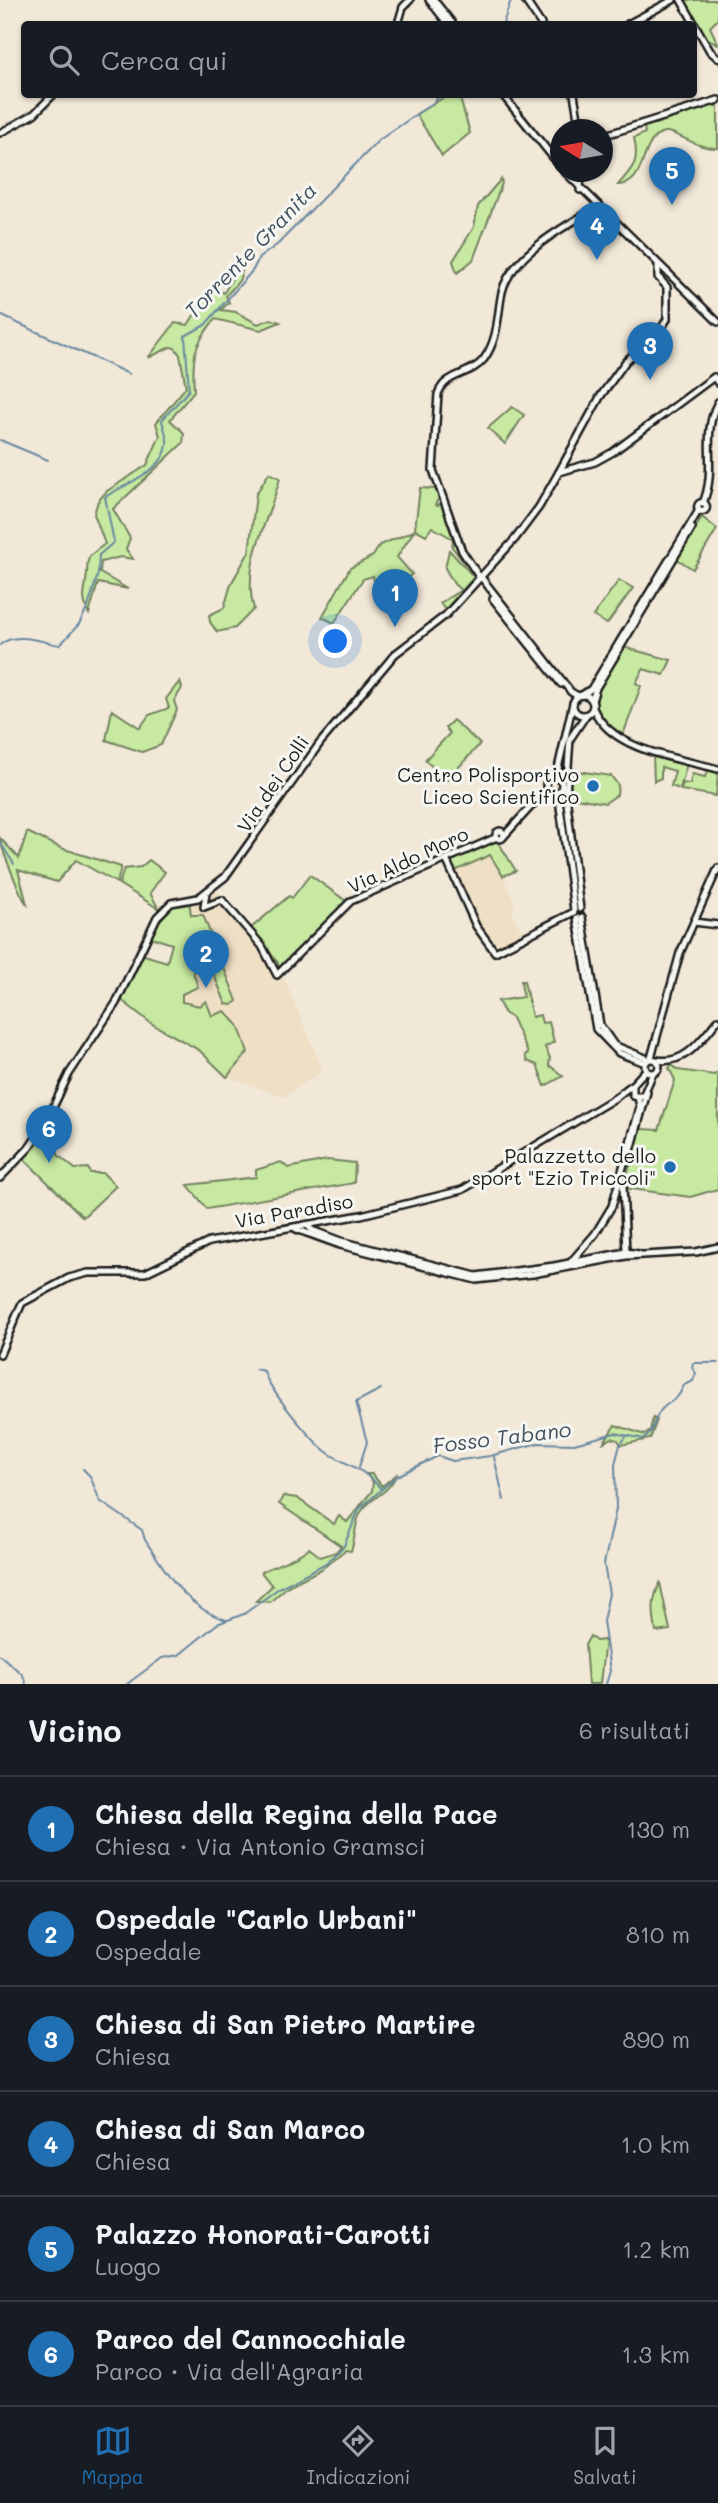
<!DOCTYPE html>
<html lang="it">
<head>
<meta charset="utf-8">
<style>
	body { margin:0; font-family:Mali,sans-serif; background:#242831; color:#f1f3f6 }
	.compass { position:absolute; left:550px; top:119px; width:63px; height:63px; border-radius:50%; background:#171b24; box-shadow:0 2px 5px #0004; rotate:281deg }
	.you { position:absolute; left:336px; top:642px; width:24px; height:24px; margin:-18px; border:5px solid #fff; border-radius:50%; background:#1a73e8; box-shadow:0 0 0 10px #1a73e833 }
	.badge { display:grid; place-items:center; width:46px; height:46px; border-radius:50%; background:#1f6fb2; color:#fff; font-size:23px; font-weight:700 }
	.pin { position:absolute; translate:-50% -58px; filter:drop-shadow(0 2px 4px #0008) }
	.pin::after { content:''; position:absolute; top:37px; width:24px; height:21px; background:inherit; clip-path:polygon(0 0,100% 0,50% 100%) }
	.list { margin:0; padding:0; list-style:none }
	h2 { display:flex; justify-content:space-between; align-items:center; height:91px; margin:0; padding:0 28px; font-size:30px }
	h2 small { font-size:23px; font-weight:400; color:#9ea1a6 }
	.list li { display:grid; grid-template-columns:46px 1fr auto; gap:21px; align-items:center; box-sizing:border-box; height:105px; padding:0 28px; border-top:2px solid #363941 }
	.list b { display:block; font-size:26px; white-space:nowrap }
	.list p { margin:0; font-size:23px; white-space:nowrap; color:#9ea1a6 }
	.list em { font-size:23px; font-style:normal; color:#9ea1a6 }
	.icon { flex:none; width:38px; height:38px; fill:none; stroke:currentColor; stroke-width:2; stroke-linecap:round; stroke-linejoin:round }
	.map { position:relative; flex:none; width:718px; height:1684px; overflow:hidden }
	.search { position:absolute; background:#171b24; box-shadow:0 2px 5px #0004; left:21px; right:21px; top:21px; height:77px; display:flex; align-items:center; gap:18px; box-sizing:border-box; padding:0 24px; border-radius:7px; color:#9ea1a6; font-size:26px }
	.sheet { height:721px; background:#171b24 }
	nav { display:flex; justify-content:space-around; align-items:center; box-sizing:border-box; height:98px; border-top:2px solid #363941; background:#171b24; font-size:19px; color:#9ea1a6 }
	nav a { display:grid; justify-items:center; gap:4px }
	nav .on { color:#1f6fb2 }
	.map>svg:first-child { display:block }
	.built { fill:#efdfc5 }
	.green { fill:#c7e9a1; stroke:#72825e; stroke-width:2 }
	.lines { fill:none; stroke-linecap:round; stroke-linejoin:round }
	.stream { stroke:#6988a1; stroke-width:2 }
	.secondary-casing { stroke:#1c1c1c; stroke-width:10 }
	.secondary { stroke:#f6f6f2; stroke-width:5 }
	.poi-dot { fill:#1f6fb2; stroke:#f6f6f2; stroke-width:2.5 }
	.labels { text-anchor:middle; stroke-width:6; stroke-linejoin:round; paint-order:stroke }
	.poi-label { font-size:19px; fill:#1c1c1c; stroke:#f6f6f2; text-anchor:end }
	.street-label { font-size:19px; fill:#1c1c1c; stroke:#f6f6f2 }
	.water-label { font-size:21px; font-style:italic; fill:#42525f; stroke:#f6f6f2 }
</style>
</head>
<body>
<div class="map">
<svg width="718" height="1684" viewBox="0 0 718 1684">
	<rect width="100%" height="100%" fill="#f2e8d8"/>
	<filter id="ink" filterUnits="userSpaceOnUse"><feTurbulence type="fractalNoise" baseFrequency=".0143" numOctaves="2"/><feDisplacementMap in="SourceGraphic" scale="14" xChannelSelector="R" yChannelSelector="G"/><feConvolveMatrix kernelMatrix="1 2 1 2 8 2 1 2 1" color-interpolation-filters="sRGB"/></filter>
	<g filter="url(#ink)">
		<g class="built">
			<path d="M 490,855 L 497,863 L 515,904 L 512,913 L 524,936 L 495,948 L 481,930 L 455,871 Z"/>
			<path d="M 215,889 L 241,915 L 278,963 L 323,1071 L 284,1097 L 227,1077 L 199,1050 L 152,1024 L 172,944 L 147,936 L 173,905 L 203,897 Z"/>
		</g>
		<g class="green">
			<path d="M 685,0 L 718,0 L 718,19 L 710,27 L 718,44 L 706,38 Z"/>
			<path d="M 448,95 L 459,95 L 470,133 L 442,156 L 416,114 Z"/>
			<path d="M 712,106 L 718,106 L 718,148 C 695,150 673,127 661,133 C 639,144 647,185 618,185 C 632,168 640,164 634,138 L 645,133 L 644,127 Z"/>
			<path d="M 501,179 L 502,183 L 473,260 L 457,273 L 453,261 L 474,227 L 478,206 Z"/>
			<path d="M 241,262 L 244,265 L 239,281 L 226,296 L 229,302 L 221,310 L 236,312 L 258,324 L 271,319 L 280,322 L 261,330 L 215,319 C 193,346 192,357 194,391 L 170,420 L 184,433 L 183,443 L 113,509 L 130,538 L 126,549 L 133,559 L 120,557 L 101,562 L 100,573 L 128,589 L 98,583 L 89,614 C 82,600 84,595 86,581 C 90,557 81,561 105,544 L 94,514 L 98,501 L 107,491 L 147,465 L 160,436 L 156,423 L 186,387 L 180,355 L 175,348 L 170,347 L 148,358 L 175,323 L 188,325 L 212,287 L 224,293 Z"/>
			<path d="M 512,407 L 524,415 L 505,444 L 488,428 Z"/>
			<path d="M 269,473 L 280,478 C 269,521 241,563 254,609 L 235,628 L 217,632 L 210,622 L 209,615 L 224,608 L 231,584 L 249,552 L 256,494 Z"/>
			<path d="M 420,488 L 436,489 L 439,498 L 435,505 L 438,506 L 441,502 L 465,564 L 452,547 L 453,539 L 432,527 L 426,535 L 415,529 Z"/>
			<path d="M 702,517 L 717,529 L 693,569 L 677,559 Z"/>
			<path d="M 414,531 L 397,557 L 412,574 L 379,600 L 373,576 L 363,579 L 334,623 L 322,617 L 350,568 L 373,556 L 380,545 Z"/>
			<path d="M 449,550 L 474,577 L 445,610 L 440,603 L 461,590 L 454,584 L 445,568 Z"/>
			<path d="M 619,580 L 633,588 L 607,624 L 593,616 Z"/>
			<path d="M 623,647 L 671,660 L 664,675 L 643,669 L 636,683 L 641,686 L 623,735 C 607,724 595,717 596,696 Z"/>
			<path d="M 180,681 L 182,688 L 174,701 L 177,710 L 161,745 L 142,752 L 106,740 L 112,710 L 140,728 L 149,715 L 169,708 L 166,699 Z"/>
			<path d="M 453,720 L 480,744 L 447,780 L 425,760 L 450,733 L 445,728 Z"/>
			<path d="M 653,754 L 687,764 L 680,789 L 671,786 L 675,771 L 661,767 L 661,778 L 654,781 Z"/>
			<path d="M 570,770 L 611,776 L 618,785 L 617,795 L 605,803 L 576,798 L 569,789 Z"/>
			<path d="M 708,770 L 718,773 L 716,796 L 681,790 L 683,783 L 690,784 L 692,774 L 705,777 Z"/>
			<path d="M 27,832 L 61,848 L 121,867 L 117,883 L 76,860 L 57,882 L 18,870 L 27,904 C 21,898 0,845 0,838 L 19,858 Z"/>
			<path d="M 497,840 L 516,871 L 503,876 L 490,855 L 455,871 L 450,861 Z"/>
			<path d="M 149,860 L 165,872 L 150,893 L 159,909 L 119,884 L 124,869 L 141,867 Z"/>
			<path d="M 310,875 L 346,901 L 279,971 L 278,963 L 251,928 L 289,896 L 292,898 Z"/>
			<path d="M 189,901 L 191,915 L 203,915 L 237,1001 L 232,1005 L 226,1004 L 210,965 L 202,965 L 193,972 L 198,987 L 182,994 L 182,1002 L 200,1006 L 206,1001 L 212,1016 L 225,1011 L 238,1025 L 248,1052 L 227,1077 L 199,1050 L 152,1024 L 120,999 L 141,954 L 167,962 L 172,944 L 147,936 L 173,905 Z"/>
			<path d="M 521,981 L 524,981 L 532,1017 L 540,1015 L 542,1023 L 549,1022 L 554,1042 L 545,1047 L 550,1058 L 549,1065 L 563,1076 L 545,1086 L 537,1065 L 527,1061 L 525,1055 L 528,1053 L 512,1018 L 505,1014 L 498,1001 L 523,997 Z"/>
			<path d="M 672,1065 L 678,1070 L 714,1075 L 718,1072 L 718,1189 L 690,1197 L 624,1188 L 640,1125 L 643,1129 L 659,1130 L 675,1080 L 669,1068 Z"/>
			<path d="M 53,1114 L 58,1155 L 75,1169 L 88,1168 L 90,1173 L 103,1173 L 116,1186 L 83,1217 L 24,1159 Z"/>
			<path d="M 327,1160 L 355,1163 L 354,1183 L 207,1209 L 188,1185 L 256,1177 L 256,1170 L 281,1162 L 288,1168 Z"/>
			<path d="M 653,1418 L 657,1420 L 650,1439 L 621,1445 L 618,1440 L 612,1438 L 604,1442 L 615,1425 L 645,1435 L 650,1431 Z"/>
			<path d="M 366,1474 L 372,1474 L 382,1486 L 396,1475 C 389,1494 370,1497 361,1512 C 354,1523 356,1538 351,1551 L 345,1550 L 322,1569 L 288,1586 L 270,1602 L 256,1601 L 272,1586 L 261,1572 C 277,1564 296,1559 309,1548 L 321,1557 L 336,1552 L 341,1546 L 279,1504 L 283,1496 L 297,1498 L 334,1524 L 339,1516 L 347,1522 L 372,1491 L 373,1482 Z"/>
			<path d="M 660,1583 L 670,1630 L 656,1632 C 653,1613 651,1600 660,1583 Z"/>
			<path d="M 590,1636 L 596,1641 L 605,1640 L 600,1684 L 588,1684 L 585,1645 Z"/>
		</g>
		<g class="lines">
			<g class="stream">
				<path d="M 503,24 L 511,0"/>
				<path d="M 0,315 L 129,374"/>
				<path d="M 0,440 L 48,460"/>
				<path d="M 0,645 C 15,631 42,642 60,645 L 79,624 L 88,607 L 98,574 L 99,555 L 114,542 L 105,497 C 122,485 169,470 167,441 C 167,434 163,427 162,420 L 189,390 L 185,336 L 205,325 L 253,270 L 259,258 L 278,244 L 379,140 L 433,103 L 441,94"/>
				<path d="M 0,842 L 14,864"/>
				<path d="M 255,1369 L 264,1371 C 268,1389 312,1441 327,1452 C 349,1467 363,1467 381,1489"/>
				<path d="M 494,1457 L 504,1500"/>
				<path d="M 359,1467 L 367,1442 L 356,1402 L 381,1389"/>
				<path d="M 83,1469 L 90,1476 L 100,1501 L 142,1530 L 145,1540 C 168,1574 185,1607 226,1620"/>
				<path d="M 0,1655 L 23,1675 L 26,1684"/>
				<path d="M 127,1684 L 162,1658 L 179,1655 L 217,1624 L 244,1614 L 279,1588 L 326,1563 L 344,1546 L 359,1509 L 397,1476 L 438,1456 L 453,1461 L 490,1456 L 538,1443 L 574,1444 L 615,1433 L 644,1439 C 655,1431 653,1420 661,1410 C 673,1397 676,1404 684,1385 L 693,1381 L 696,1373 L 692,1368 L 693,1363 L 718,1363"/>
				<path d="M 606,1684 L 610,1671 L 603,1621 L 609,1594 L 604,1564 L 616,1509 L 615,1464 L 620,1445 L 626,1437"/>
			</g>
			<g class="secondary-casing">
				<g id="secondary">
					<path d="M 429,0 L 448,24"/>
					<path d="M 434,0 L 453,24"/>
					<path d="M 525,0 L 541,24"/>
					<path d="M 681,0 L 710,51 L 718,58"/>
					<path d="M 398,24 L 403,7 L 410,0"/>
					<path d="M 628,24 L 673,0"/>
					<path d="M 502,94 L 560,166"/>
					<path d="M 574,94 L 580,130"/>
					<path d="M 0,133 L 34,114 L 54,94"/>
					<path d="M 602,136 L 718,100"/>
					<path d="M 565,172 L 718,322"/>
					<path d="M 580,190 L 581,172"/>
					<path d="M 559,472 L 600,397 L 626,361 L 660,331 L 667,319 L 667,287 L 658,277 L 658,265"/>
					<circle cx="702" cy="507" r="4.5"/>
					<path d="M 703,503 C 718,468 700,436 718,402"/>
					<path d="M 481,577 L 571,692 L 578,696"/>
					<path d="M 480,578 L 462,551 L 433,470 L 438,394 C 446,372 471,376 484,359 C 499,338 497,316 502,292 C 511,255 568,224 598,207"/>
					<path d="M 493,599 L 561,684"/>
					<circle cx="583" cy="705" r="10"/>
					<path d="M 582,695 L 591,689 L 699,510"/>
					<path d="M 592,701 L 596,688 L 692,528"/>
					<path d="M 593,708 C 611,751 678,758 718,769"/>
					<circle cx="554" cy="785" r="8"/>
					<path d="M 556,777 L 573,703"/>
					<path d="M 558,792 L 574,910"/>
					<circle cx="500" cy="835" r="4"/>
					<path d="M 504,836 L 547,789"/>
					<path d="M 446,859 L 476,926 L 495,952 L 574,912"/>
					<path d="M 206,893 L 204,907 L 222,900 L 262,946 L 277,975 L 351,901 L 497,837"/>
					<path d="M 580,909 L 566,795 L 570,739 L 586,715"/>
					<path d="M 582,917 L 600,1025 L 614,1045 L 648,1059"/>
					<path d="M 577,918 L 596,1029 L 619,1053 L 645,1063"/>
					<path d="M 694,922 L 718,925"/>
					<path d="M 651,1058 L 680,953 L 718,868"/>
					<circle cx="652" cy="1066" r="7"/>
					<path d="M 657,1060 C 686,1065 701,1040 718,1020"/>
					<path d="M 646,1070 L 633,1084 L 633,1096 L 643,1096 L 653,1073"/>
					<path d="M 628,1162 L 647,1092"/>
					<path d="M 0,1178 L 29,1148 L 44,1126 L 69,1074 L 116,1003 L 157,917 L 171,903 L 198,898 L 225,877 L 320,743 L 395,654 L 446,615 L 515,539 L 539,507 L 559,472 L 595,462 L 613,452 L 714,377 L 718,383"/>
					<path d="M 623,1185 L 626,1252"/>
					<path d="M 307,1225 L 312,1230 L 341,1241 L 476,1276 L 554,1266 L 626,1252 L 639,1254"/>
					<path d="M 296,1229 L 340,1245 L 476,1280 L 533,1274 L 626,1256 L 696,1252 L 718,1247"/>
					<path d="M 570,1263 L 595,1234 L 612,1206 L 640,1107 L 638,1097"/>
					<path d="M 0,1354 L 22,1303 L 69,1278 L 88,1273 L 145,1273 L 209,1242 L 361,1215 L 462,1190 L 615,1098 L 633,1084"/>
				</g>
			</g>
			<use href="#secondary" class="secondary"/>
		</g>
	</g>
	<g class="poi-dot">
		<circle cx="593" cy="786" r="7"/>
		<circle cx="670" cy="1167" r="7"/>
	</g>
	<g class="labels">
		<g class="poi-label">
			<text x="579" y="782">Centro Polisportivo<tspan x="579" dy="22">Liceo Scientifico</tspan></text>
			<text x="656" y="1163">Palazzetto dello<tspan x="656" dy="22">sport "Ezio Triccoli"</tspan></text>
		</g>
		<g class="street-label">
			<text transform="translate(273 784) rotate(-56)" y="7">Via dei Colli</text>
			<text transform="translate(408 860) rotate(-25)" y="7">Via Aldo Moro</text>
			<text transform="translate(294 1211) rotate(-10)" y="7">Via Paradiso</text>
		</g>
		<g class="water-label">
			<text transform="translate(251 251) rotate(-46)" y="7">Torrente Granita</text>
			<text transform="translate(502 1438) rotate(-7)" y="7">Fosso Tabano</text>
		</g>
	</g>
</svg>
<svg class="compass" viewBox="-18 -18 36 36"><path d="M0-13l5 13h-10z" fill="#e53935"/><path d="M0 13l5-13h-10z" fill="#9ea1a6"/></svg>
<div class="you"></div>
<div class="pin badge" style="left:395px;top:627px">1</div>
<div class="pin badge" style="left:206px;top:988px">2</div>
<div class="pin badge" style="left:650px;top:380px">3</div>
<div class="pin badge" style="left:597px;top:260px">4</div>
<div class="pin badge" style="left:672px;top:205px">5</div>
<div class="pin badge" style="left:49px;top:1163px">6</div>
<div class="search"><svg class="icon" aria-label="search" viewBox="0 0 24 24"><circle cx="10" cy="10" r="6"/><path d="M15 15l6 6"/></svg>Cerca qui</div>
</div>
<section class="sheet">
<h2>Vicino<small>6 risultati</small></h2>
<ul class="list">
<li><span class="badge">1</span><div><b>Chiesa della Regina della Pace</b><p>Chiesa · Via Antonio Gramsci</p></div><em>130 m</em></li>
<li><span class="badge">2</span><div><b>Ospedale &quot;Carlo Urbani&quot;</b><p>Ospedale</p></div><em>810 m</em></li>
<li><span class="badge">3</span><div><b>Chiesa di San Pietro Martire</b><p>Chiesa</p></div><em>890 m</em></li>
<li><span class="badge">4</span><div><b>Chiesa di San Marco</b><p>Chiesa</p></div><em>1.0 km</em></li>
<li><span class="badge">5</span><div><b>Palazzo Honorati-Carotti</b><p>Luogo</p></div><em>1.2 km</em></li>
<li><span class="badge">6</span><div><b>Parco del Cannocchiale</b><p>Parco · Via dell'Agraria</p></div><em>1.3 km</em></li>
</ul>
</section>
<nav>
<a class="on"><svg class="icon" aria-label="map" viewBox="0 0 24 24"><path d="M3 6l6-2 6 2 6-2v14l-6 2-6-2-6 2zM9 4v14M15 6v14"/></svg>Mappa</a>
<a><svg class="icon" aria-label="directions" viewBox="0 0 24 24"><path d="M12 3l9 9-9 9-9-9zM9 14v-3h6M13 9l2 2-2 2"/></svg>Indicazioni</a>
<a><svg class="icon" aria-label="saved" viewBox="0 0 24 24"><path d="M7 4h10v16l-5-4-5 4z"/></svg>Salvati</a>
</nav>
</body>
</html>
